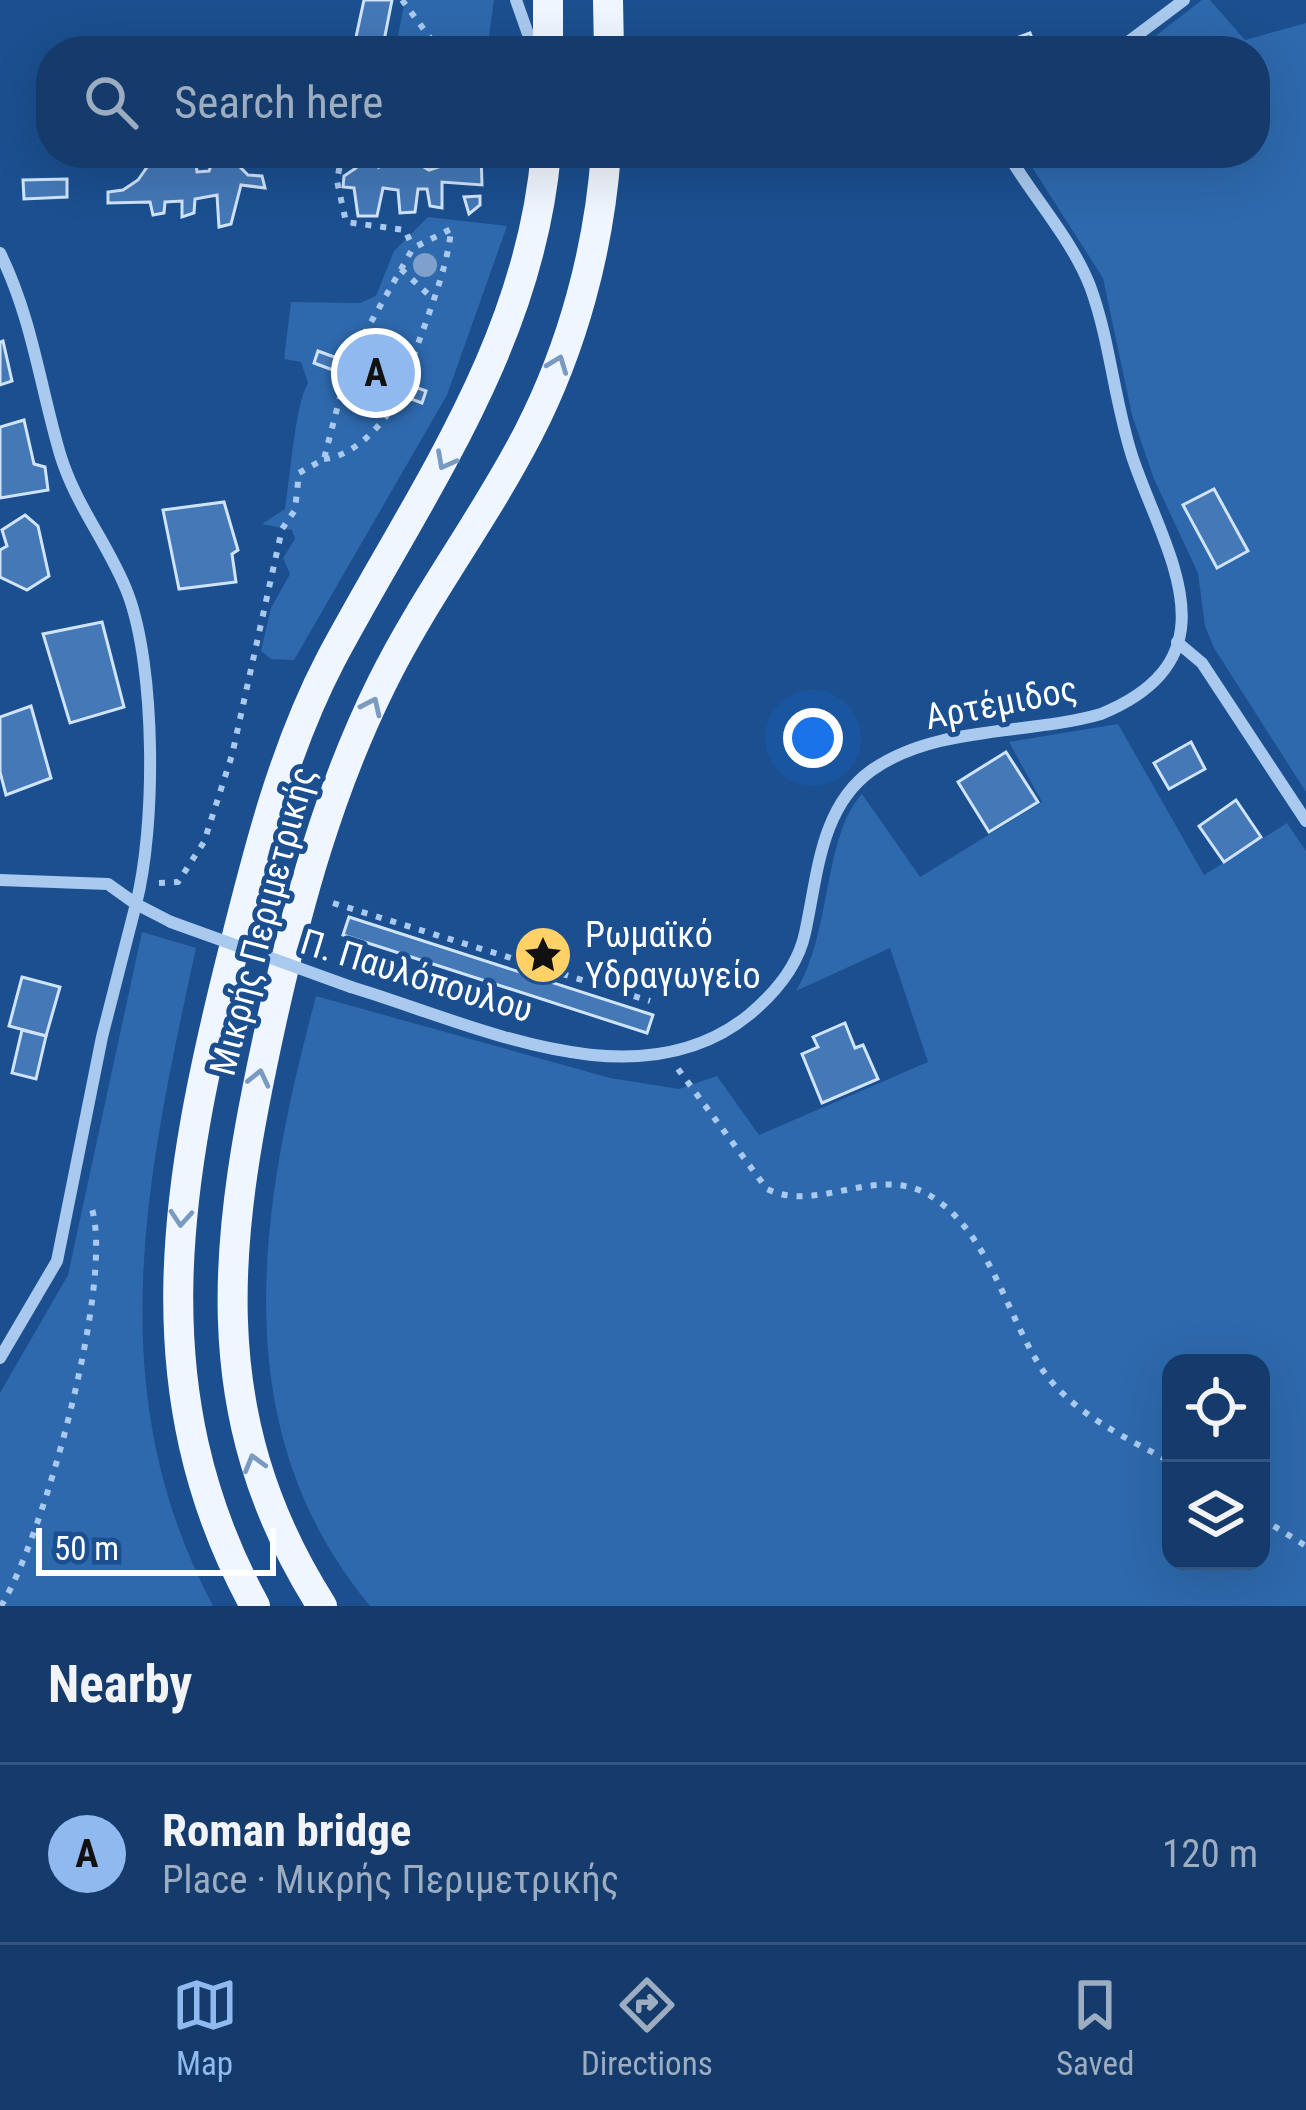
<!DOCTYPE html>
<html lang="en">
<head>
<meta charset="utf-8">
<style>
	body { margin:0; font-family:"Roboto Condensed",sans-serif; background:#1d4271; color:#f1f3f6 }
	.controls { position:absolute; right:36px; bottom:36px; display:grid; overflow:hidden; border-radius:24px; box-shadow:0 12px 48px #0002 }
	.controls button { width:108px; height:108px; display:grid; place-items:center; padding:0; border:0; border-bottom:3px solid #33557e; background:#143b6b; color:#f1f3f6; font:60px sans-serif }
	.scale { position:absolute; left:36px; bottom:30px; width:240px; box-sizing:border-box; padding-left:12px; border:6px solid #fff; border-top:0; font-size:33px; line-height:42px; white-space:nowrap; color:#fff; -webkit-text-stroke:9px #1b4f8f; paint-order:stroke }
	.you { position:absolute; left:813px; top:738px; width:42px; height:42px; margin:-30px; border:9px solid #fff; border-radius:50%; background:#1a73e8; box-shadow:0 0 0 18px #1a73e833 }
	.badge { display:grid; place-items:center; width:78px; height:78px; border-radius:50%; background:#90b9f0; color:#111; font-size:39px; font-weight:700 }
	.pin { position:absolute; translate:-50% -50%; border:6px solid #fff; box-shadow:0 3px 12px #0006 }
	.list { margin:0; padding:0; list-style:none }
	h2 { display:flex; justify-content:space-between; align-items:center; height:156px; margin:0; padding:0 48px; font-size:51px }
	h2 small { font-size:39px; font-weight:400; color:#9dadc1 }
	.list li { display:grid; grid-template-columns:78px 1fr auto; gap:36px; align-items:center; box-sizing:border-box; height:180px; padding:0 48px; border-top:3px solid #33557e }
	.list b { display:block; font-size:45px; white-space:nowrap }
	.list p { margin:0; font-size:39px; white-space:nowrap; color:#9dadc1 }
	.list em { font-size:39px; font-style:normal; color:#9dadc1 }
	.icon { flex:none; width:66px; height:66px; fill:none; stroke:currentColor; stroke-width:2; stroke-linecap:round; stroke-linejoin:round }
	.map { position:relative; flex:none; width:1306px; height:1606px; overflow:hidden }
	.search { position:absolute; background:#143b6b; box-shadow:0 12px 48px #0002; left:36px; right:36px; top:36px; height:132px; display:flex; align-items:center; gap:30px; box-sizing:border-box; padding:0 42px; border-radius:48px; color:#9dadc1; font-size:45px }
	.sheet { height:336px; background:#143b6b }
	nav { display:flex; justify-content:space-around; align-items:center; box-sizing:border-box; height:168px; border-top:3px solid #33557e; background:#143b6b; font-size:33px; color:#9dadc1 }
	nav a { display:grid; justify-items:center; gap:6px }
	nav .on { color:#90b9f0 }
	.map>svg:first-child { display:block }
	.green { fill:#2e69ad; fill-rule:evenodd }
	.building { fill:#4478b7; stroke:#cfe3fa; stroke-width:3 }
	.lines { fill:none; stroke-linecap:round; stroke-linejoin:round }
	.path { stroke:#a9c9ee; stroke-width:6; stroke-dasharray:6 9; stroke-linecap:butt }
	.minor { stroke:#a9c9ee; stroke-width:12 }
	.primary { stroke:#f0f6ff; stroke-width:30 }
	.minor-bridge { stroke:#a9c9ee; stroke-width:12 }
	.tree { fill:#7ea0ca }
	.oneway { stroke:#7b9ac1 }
	.labels { text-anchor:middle; stroke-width:10; stroke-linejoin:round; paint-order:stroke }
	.street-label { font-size:36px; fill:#fff; stroke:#1b4f8f }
	.poi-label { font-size:36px; fill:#fff; stroke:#1b4f8f; text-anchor:start }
</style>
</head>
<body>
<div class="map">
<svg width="1306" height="1606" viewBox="0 0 1306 1606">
	<rect width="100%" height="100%" fill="#1b4f8f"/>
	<g class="green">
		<path d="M 405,0 L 494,0 L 487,51 L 395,51 Z"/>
		<path d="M 1202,0 L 1210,0 L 1245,40 L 1306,23 L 1306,792 L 1214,648 L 1205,626 L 1198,573 L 1154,479 L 1132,415 L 1103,278 L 1023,153 L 1255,153 L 1255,51 L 1136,51 Z"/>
		<path d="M 428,217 L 507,226 L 447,395 L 294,660 L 271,659 L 261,651 L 271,608 L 290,574 L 283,558 L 295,539 L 292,530 L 262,524 L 285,509 C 290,479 295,404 308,383 L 301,362 L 284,359 L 291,302 L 360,303 L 376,296 L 394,251 Z"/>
		<path d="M 1118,724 L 1204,875 L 1287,823 L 1306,851 L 1306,1606 L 370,1606 C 220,1425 261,1204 316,996 L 610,1078 L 679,1089 L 717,1076 L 759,1135 L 928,1062 L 890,948 L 796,991 C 832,933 823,836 862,794 L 920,877 L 1042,802 L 1009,742 ZM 1171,1363 L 1261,1363 L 1261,1561 L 1171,1561 Z"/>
		<path d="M 142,932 L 196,948 C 147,1175 98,1388 213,1606 L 0,1606 L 0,1393 L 68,1275 Z"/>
	</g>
	<g class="building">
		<path d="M 364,0 L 392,0 L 382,51 L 353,51 Z"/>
		<path d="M 1030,33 L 1037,51 L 981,51 Z"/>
		<path d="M 157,153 L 195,153 L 197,172 L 209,171 L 216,153 L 236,153 L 240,167 L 248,175 L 262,176 L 265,188 L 241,185 L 231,224 L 219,227 L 217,195 L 195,199 L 194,213 L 182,217 L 182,201 L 165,202 L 164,213 L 153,215 L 150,202 L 108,203 L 108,192 L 123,190 L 138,180 Z"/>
		<path d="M 355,153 L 378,153 L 379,167 L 386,163 L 387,153 L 406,153 L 414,166 L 431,153 L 441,153 L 424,167 L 429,170 L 481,153 L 482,185 L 442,182 L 442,208 L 430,206 L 427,189 L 418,189 L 415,212 L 400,213 L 398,190 L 383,188 L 377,216 L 358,216 L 354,188 L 343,187 L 344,176 L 356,168 Z"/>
		<path d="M 67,179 L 67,197 L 24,199 L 23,180 Z"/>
		<path d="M 480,196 L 480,205 L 469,214 L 464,197 Z"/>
		<path d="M 3,341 L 12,381 L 0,385 L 0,342 Z"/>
		<path d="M 318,351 L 426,391 L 422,403 L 314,363 Z"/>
		<path d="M 24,420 L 34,464 L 45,467 L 48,490 L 0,498 L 0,427 Z"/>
		<path d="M 1214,489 L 1248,551 L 1217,568 L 1183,505 Z"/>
		<path d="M 224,502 L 238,550 L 232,554 L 236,582 L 179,589 L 163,510 Z"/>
		<path d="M 25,515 L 38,526 L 49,576 L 27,590 L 0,577 L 0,550 L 7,546 L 2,530 Z"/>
		<path d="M 102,622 L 124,707 L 70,723 L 43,634 Z"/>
		<path d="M 31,706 L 51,778 L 6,795 L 0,772 L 0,717 Z"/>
		<path d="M 1191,742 L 1205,769 L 1169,789 L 1154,763 Z"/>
		<path d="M 1006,752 L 1038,802 L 989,832 L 958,782 Z"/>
		<path d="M 1236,800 L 1261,837 L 1224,862 L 1199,826 Z"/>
		<path d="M 349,917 L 653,1015 L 647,1033 L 343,935 Z"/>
		<path d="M 22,977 L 60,987 L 46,1036 L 9,1026 Z"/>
		<path d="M 845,1023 L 855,1048 L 863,1045 L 878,1079 L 822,1103 L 802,1054 L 818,1047 L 813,1037 Z"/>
		<path d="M 22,1030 L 46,1036 L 36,1079 L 12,1073 Z"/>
	</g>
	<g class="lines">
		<g class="path">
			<path d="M 402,0 L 431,39 L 432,51"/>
			<path d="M 342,153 L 337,181 L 346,222 L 405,230 L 413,248"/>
			<path d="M 401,269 L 431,297"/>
			<path d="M 349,361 L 413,248 L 451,229 C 448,272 419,337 405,381"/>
			<path d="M 324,459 C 356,456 386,421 400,395"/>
			<path d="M 159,883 L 178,882 L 204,842 L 232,755 L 282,529 L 295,510 L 299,473 L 324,459 L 346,374"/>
			<path d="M 333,903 L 650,1001"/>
			<path d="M 678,1069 L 767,1189 C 817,1214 876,1164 929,1195 C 990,1231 1006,1317 1044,1372 C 1074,1414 1126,1438 1171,1462"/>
			<path d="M 1261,1518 L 1306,1546"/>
			<path d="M 1,1606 C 43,1539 114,1284 92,1209"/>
		</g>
		<g class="minor">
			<path d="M 516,0 L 534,51"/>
			<path d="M 1116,51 L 1184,0"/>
			<path d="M 0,253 C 32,318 40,386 60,454 C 76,507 110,546 128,594 C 156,669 156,827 136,904 L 171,922"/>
			<path d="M 1177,642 L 1202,663 L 1306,821"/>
			<path d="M 0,880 L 108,884 L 136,904 L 102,1037 L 57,1261 L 0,1358"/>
			<path d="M 351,987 C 474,1024 638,1107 750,1014 C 775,993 798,966 805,933 C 818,874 820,807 872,770 C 936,725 1028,735 1101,714 C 1241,657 1163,550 1132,456 C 1114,400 1110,340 1090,286 C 1071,238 1033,197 1007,153"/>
		</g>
		<g class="primary">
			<path d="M 608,0 L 609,51"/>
			<path d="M 548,51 L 548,0"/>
			<path d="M 255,1606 C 137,1390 176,1179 233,952 C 258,852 283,751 331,659 C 419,494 529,346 546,153"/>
			<path d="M 322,1606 C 198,1411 225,1232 272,1019 C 298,903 329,790 382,683 C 425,596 485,518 529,432 C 573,346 599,249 606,153"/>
		</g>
		<path class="minor-bridge" d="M 171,922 L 351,987"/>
	</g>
	<circle class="tree" cx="425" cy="265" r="12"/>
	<defs><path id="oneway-chevron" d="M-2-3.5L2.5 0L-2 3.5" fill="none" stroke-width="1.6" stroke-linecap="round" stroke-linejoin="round" transform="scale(3)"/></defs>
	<g class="oneway">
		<use href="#oneway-chevron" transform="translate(558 364) rotate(-69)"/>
		<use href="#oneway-chevron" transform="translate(445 461) rotate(118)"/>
		<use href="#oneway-chevron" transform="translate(372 706) rotate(-65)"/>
		<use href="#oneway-chevron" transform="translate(259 1078) rotate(-77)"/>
		<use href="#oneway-chevron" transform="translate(181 1218) rotate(94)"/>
		<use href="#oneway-chevron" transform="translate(254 1463) rotate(-106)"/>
	</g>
	<defs>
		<g id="sight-disc" transform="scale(3)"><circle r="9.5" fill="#ffd166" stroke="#1b4f8f"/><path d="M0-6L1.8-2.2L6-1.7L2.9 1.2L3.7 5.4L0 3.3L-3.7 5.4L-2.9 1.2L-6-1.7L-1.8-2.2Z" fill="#111"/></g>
	</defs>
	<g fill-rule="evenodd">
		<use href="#sight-disc" x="543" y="955"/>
	</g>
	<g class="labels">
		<g class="street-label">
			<text transform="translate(1001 702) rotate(-11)" y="13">Αρτέμιδος</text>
			<text transform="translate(262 921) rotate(-75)" y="13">Μικρής Περιμετρικής</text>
			<text transform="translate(417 975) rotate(17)" y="13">Π. Παυλόπουλου</text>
		</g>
		<g class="poi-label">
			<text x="585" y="947">Ρωμαϊκό<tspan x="585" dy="41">Υδραγωγείο</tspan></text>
		</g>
	</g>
</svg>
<div class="controls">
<button><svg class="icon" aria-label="locate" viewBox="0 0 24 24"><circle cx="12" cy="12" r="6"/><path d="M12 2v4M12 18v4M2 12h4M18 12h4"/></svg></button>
<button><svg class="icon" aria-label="layers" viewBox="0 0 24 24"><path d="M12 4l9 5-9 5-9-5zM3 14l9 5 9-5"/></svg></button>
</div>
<div class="scale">50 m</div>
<div class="you"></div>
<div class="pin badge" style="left:376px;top:373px">A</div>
<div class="search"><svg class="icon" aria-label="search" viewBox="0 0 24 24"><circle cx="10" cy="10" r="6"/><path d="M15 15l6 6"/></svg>Search here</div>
</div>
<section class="sheet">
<h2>Nearby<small></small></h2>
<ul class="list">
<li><span class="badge">A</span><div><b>Roman bridge</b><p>Place · Μικρής Περιμετρικής</p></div><em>120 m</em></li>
</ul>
</section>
<nav>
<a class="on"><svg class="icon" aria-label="map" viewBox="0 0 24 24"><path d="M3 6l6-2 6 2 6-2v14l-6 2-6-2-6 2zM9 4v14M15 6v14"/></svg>Map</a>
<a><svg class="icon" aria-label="directions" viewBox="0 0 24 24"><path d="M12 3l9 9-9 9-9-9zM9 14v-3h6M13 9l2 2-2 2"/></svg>Directions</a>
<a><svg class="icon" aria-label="saved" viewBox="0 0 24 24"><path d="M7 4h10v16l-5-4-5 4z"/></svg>Saved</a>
</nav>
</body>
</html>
